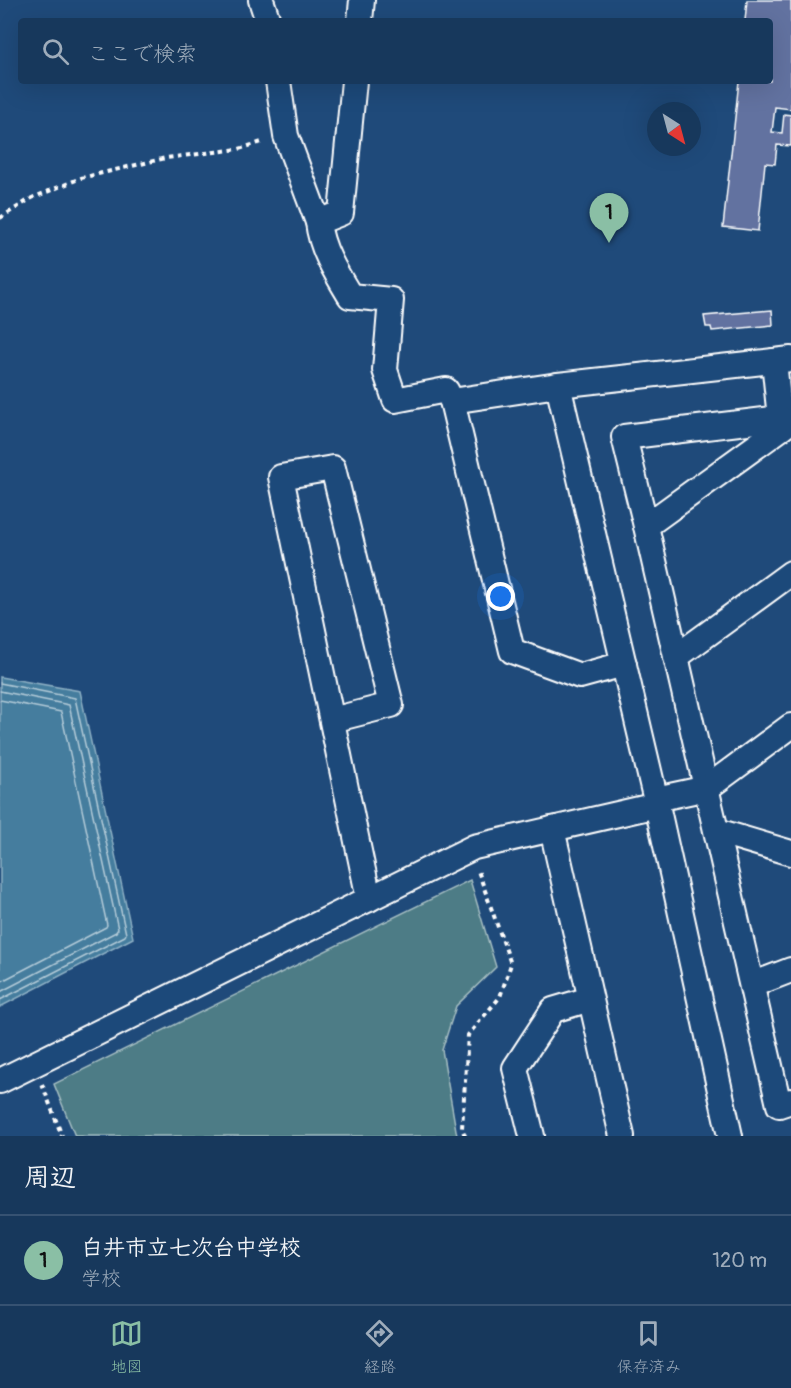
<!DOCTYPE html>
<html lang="ja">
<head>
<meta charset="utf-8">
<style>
	body { margin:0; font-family:Pangolin,"Klee One",sans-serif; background:#244365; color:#f1f3f6 }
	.compass { position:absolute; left:647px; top:102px; width:54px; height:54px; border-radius:50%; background:#17385c; box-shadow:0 6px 24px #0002; rotate:144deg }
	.you { position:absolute; left:501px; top:597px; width:21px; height:21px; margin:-15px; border:4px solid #fff; border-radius:50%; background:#1a73e8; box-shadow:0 0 0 9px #1a73e833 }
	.badge { display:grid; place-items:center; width:39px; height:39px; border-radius:50%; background:#8abfa5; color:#111; font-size:20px; font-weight:700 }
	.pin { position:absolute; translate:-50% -50px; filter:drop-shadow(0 2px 3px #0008) }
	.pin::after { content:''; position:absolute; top:32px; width:21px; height:18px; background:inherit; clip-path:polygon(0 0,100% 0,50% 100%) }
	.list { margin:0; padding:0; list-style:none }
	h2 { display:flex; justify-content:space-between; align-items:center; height:78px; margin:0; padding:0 24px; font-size:26px }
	h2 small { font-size:20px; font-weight:400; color:#9eacbb }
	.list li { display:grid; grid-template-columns:39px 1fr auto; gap:18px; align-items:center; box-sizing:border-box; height:90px; padding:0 24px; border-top:2px solid #365272 }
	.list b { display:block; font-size:22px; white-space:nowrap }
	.list p { margin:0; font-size:20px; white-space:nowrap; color:#9eacbb }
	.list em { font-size:20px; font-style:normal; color:#9eacbb }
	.icon { flex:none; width:33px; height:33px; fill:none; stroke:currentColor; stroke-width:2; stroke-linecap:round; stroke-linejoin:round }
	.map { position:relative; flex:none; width:791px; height:1136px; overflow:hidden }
	.search { position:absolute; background:#17385c; box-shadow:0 6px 24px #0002; left:18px; right:18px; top:18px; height:66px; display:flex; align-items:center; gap:15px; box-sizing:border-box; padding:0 21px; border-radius:6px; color:#9eacbb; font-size:22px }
	.sheet { height:168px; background:#17385c }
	nav { display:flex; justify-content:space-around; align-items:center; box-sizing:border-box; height:84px; border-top:2px solid #365272; background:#17385c; font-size:16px; color:#9eacbb }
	nav a { display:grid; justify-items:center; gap:3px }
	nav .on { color:#8abfa5 }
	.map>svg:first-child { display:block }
	.green { fill:#4d7c86; stroke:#a6bec2; stroke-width:1.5 }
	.water { fill:#447d9e; stroke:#8fb1c5; stroke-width:1.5 }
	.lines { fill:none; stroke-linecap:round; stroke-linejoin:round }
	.shore { stroke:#b4cbd8; stroke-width:1.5 }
	.building { fill:#6272a0; stroke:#fff; stroke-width:1.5 }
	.minor-casing { stroke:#fff; stroke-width:28 }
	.path { stroke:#fff; stroke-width:4; stroke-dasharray:4.5 4.5; stroke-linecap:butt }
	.minor { stroke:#1f4a7a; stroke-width:24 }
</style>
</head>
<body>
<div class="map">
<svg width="791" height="1136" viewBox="0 0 791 1136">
	<rect width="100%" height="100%" fill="#1f4a7a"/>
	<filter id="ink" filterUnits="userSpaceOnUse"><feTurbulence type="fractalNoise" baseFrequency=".0167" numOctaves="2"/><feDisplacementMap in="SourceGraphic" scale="12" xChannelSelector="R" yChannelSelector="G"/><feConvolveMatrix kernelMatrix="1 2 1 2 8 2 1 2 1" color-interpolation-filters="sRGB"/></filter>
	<g filter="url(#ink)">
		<path class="green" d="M 470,880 L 496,967 L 456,1006 L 442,1050 L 457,1136 L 75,1136 L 54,1084 Z"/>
		<path class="water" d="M 0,677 L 80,691 L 133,938 L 0,1007 Z"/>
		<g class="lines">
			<g class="shore">
				<path d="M 0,683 L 75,698 L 126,934 L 125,936 L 0,1000"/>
				<path d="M 0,691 L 69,705 L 118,929 L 116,932 L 0,992"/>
				<path d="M 0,700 L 61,712 L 107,925 L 106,927 L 0,982"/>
			</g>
		</g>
		<g class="building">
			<path d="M 747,0 L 791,0 L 791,109 L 775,107 L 772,132 L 782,133 L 784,114 L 791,115 L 791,146 L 777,145 L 775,164 L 765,163 L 758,231 L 723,227 L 739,81 L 770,81 L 770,21 L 745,21 Z"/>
			<path d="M 772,310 L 773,325 L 712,331 L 711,327 L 706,327 L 704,316 Z"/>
		</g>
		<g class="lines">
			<g class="minor-casing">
				<g id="minor">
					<path d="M 261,0 L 268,21"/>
					<path d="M 360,21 L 362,0"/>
					<path d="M 278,81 L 286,136 L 318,222 C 321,249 336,273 350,296 L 391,300 L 385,370 L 395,400 L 446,390 L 452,401 L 512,651 L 580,676 L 624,664"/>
					<path d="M 318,222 L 341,213 L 354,81"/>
					<path d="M 774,361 L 781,428"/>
					<path d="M 558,385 L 657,805 L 730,1136"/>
					<path d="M 452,401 L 558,385 L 791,359"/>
					<path d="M 791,421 L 646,526 L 779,1105 L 791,1101"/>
					<path d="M 646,526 L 624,437 L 780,418"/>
					<path d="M 676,657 L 791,573"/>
					<path d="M 332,720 L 391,705 L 333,468 L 281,477 L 369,899"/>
					<path d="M 656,799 L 707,788 L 791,726"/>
					<path d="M 552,829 L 622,1136"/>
					<path d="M 717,831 L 791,853"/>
					<path d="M 752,985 L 791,970"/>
					<path d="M 0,1081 L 474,847 L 657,805"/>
					<path d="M 532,1136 L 515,1068 L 553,1010 L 590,999"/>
				</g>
			</g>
			<g class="path">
				<path d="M 0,218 L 32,198 L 81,178 L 166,158 L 239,149 L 265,141"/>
				<path d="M 42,1084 L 62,1136"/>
				<path d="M 465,1136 L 462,1128 L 468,1035 L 500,997 L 511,964 L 477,868"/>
			</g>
			<use href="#minor" class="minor"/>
		</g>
	</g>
</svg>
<svg class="compass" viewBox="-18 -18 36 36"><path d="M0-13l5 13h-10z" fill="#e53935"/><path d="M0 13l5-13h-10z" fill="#9eacbb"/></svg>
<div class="you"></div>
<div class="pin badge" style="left:609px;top:243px">1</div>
<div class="search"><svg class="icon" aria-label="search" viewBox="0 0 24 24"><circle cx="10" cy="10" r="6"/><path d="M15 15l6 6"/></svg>ここで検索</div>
</div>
<section class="sheet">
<h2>周辺<small></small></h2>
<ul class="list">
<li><span class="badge">1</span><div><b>白井市立七次台中学校</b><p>学校</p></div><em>120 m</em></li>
</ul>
</section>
<nav>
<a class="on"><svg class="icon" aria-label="map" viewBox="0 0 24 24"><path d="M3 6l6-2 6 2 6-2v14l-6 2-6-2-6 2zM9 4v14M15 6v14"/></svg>地図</a>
<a><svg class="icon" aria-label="directions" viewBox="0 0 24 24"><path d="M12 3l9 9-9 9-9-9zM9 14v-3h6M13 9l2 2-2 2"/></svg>経路</a>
<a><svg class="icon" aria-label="saved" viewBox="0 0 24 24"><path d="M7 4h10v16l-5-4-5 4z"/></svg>保存済み</a>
</nav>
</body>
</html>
